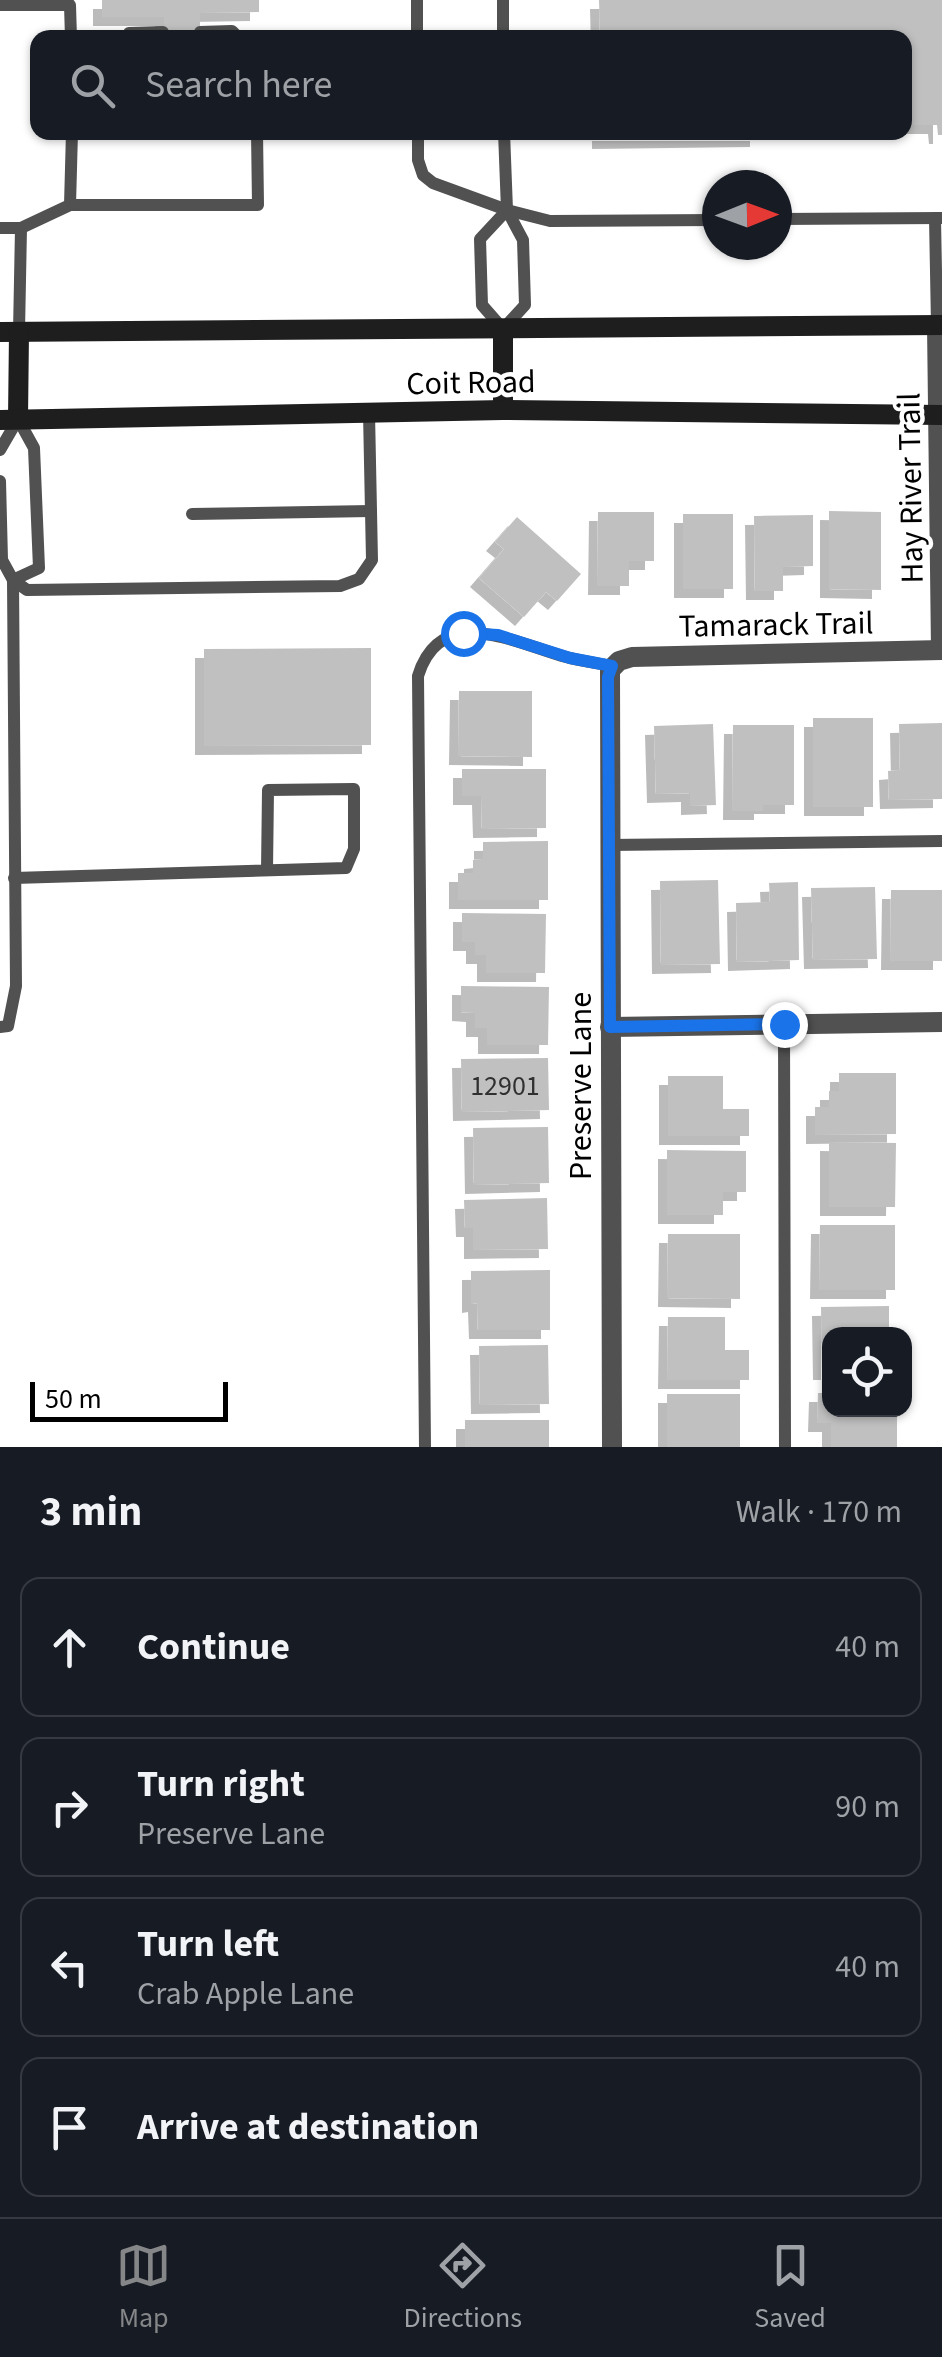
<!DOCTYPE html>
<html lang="en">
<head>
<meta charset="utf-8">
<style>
	body { margin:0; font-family:"Source Sans 3",sans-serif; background:#242831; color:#f1f3f6 }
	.controls { position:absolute; right:30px; bottom:30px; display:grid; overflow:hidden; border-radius:20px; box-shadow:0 2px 8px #0004 }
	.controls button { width:90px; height:90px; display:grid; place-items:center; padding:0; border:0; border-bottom:2px solid #363941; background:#171b24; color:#f1f3f6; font:50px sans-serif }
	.compass { position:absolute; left:702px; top:170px; width:90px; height:90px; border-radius:50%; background:#171b24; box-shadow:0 2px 8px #0004; rotate:89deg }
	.scale { position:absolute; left:30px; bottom:25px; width:198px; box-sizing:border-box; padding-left:10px; border:5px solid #000; border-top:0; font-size:28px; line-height:35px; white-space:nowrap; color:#000; -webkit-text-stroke:8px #fff; paint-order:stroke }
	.stop { position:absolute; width:30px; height:30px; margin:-22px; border:8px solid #1a73e8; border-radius:50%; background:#fff }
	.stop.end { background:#1a73e8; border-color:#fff; box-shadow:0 2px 10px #0008 }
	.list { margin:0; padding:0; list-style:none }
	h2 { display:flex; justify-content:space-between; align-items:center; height:130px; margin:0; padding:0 40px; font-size:42px }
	h2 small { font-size:32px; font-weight:400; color:#9ea1a6 }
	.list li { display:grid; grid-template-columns:65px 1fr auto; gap:30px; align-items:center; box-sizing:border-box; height:140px; margin:0 20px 20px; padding:0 20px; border:2px solid #363941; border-radius:20px }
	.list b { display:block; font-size:38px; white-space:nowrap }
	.list p { margin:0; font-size:32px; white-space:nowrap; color:#9ea1a6 }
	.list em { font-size:32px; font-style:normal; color:#9ea1a6 }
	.icon { flex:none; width:55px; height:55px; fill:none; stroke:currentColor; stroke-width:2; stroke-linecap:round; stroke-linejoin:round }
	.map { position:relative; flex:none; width:942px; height:1447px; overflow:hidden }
	.search { position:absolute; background:#171b24; box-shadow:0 2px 8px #0004; left:30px; right:30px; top:30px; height:110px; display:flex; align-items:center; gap:25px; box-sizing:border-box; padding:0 35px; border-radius:20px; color:#9ea1a6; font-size:38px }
	.sheet { height:770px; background:#171b24 }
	nav { display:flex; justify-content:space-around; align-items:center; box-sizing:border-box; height:140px; border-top:2px solid #363941; background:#171b24; font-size:28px; color:#9ea1a6 }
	nav a { display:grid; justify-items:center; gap:5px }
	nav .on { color:#858687 }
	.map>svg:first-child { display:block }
	.building { fill:#c0c0c0; filter:url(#shadow) }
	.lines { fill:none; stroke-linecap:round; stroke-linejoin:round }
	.lane { stroke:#515151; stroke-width:12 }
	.street { stroke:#515151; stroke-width:20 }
	.secondary { stroke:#1e1e1e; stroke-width:20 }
	.route { stroke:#1a73e8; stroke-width:12 }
	.labels { text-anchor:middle; stroke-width:9; stroke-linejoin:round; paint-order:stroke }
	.number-label { font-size:28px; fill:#303030 }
	.street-label { font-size:32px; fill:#000; stroke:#fff }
</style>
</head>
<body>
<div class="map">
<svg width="942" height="1447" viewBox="0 0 942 1447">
	<defs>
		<filter id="shadow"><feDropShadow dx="-9" dy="9" stdDeviation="0" flood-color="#0004"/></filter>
	</defs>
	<rect width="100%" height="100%" fill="#fff"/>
	<g class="building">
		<path d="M 102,0 L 259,0 L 259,12 L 200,13 L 200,38 L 164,38 L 164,17 L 102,17 Z"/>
		<path d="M 599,0 L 942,0 L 942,135 L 938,135 L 937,125 L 904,125 L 904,38 L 600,38 Z"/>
		<path d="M 601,132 L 759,132 L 759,138 L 601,140 Z"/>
		<path d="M 829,511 L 881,512 L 881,590 L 829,589 Z"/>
		<path d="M 598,512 L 654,512 L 654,561 L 629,561 L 629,586 L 597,586 Z"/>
		<rect x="683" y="514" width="50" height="75"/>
		<path d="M 813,515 L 813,566 L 783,567 L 783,591 L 755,591 L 754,516 Z"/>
		<path d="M 517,517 L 581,574 L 557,601 L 546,592 L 524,617 L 479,578 L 504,549 L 495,542 Z"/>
		<path d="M 371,648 L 371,745 L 204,746 L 204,649 Z"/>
		<path d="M 459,691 L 532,691 L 532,757 L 458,756 Z"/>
		<rect x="813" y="718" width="60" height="89"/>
		<path d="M 942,723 L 942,799 L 889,800 L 888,771 L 900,770 L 899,724 Z"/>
		<path d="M 713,724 L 716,805 L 690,806 L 690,793 L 656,794 L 654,726 Z"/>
		<path d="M 733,725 L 794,725 L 794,805 L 763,805 L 763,811 L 732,811 Z"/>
		<path d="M 462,769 L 546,769 L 546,828 L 482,829 L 481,796 L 462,796 Z"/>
		<path d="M 548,841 L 548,900 L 458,900 L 458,873 L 473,873 L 473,860 L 483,859 L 483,842 Z"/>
		<path d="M 718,880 L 720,964 L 661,965 L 660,881 Z"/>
		<path d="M 798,882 L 799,960 L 737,962 L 736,903 L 770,902 L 769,883 Z"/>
		<path d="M 875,887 L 877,959 L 813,960 L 811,888 Z"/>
		<path d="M 891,890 L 942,890 L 942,961 L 890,961 Z"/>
		<path d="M 462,913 L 546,914 L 545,973 L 486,973 L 486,955 L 475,955 L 475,942 L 462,942 Z"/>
		<path d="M 461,986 L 549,987 L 548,1045 L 487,1045 L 487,1028 L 475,1028 L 475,1013 L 461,1012 Z"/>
		<path d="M 548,1058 L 549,1110 L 462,1112 L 461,1059 Z"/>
		<path d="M 839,1073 L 896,1073 L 896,1134 L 815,1135 L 815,1107 L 829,1107 L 829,1091 L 839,1091 Z"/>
		<path d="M 668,1076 L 723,1076 L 723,1109 L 749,1109 L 749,1136 L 668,1136 Z"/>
		<path d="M 548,1127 L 549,1183 L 474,1185 L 473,1128 Z"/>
		<path d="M 829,1142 L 896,1143 L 895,1207 L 829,1207 Z"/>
		<path d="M 667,1150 L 746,1151 L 746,1192 L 723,1192 L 723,1215 L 667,1215 Z"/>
		<path d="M 547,1198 L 548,1249 L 473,1250 L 473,1228 L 465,1228 L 464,1200 Z"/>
		<path d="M 820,1225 L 895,1225 L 895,1290 L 819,1290 Z"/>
		<path d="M 668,1234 L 740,1234 L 740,1299 L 667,1298 Z"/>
		<path d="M 550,1270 L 550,1330 L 478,1330 L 477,1303 L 471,1304 L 471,1271 Z"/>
		<path d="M 889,1306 L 889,1334 L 830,1334 L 830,1371 L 822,1371 L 821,1307 Z"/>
		<path d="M 668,1317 L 725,1317 L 725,1350 L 749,1350 L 749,1380 L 667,1380 Z"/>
		<path d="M 548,1345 L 549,1404 L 480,1405 L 479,1346 Z"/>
		<path d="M 818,1393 L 830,1393 L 830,1410 L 897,1410 L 897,1447 L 831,1447 L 831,1423 L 817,1423 Z"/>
		<rect x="667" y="1394" width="73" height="53"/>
		<rect x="465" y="1420" width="84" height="27"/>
	</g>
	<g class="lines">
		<g class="lane">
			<path d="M 417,0 L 417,38"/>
			<path d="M 503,0 L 503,38"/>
			<path d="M 0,5 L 70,5 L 71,38"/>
			<path d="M 200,32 L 232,31 L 239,38"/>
			<path d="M 129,38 L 129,33 L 163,32"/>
			<path d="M 418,132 L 418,160 L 423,175 L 433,183 L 507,210 L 550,221 L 717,220"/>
			<path d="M 504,132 L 507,210 L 523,240 L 525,305 L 503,329 L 482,305 L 480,239 L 507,210"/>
			<path d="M 70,205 L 258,205 L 257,132"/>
			<path d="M 935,218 L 937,325"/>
			<path d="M 777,219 L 942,218"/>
			<path d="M 0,228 L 21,228"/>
			<path d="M 19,332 L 21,228 L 70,205 L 72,132"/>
			<path d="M 0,450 L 18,419"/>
			<path d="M 0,481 L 2,560 L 13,580 L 16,986 L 8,1026 L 0,1027"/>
			<path d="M 192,514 L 371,511"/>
			<path d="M 13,580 L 27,590 L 340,586 L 359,579 L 372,560 L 369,413"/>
			<path d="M 13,580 L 39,568 L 34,448 L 18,419"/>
			<path d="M 609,845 L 942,841"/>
			<path d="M 14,878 L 346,868 L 354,849 L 354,789 L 268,790 L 267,870"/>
			<path d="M 784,1025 L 785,1447"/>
			<path d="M 425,1447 L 418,676 C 441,602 515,643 566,657 C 581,661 597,663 612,666"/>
		</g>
		<g class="street">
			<path d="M 937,325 L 941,650"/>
			<path d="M 610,1027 L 942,1022"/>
			<path d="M 612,1447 L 610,670 L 619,661 L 632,657 L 942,650"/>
		</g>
		<g class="secondary">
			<path d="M 503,329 L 503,410"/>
			<path d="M 0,332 L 942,325"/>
			<path d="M 18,419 L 19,332"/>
			<path d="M 0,420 L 503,410 L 942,415"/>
		</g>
	</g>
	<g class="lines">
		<path class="route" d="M 463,633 L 498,635 L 570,658 L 612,666 L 608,677 L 610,1027 L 784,1024"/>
	</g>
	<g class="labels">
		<g class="number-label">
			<text x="505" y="1095">12901</text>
		</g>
		<g class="street-label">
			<text transform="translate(471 382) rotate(-1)" y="11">Coit Road</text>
			<text transform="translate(910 488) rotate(-91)" y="11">Hay River Trail</text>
			<text transform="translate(776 624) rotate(-1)" y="11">Tamarack Trail</text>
			<text transform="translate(580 1086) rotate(-90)" y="11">Preserve Lane</text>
		</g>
	</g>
</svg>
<div class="controls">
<button><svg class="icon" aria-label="locate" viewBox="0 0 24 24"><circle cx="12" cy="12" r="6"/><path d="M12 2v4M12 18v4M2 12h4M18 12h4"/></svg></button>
</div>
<svg class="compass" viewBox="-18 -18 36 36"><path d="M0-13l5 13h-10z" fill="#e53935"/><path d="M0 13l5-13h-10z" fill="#9ea1a6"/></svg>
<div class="scale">50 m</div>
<div class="stop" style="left:463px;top:633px"></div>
<div class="stop end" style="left:784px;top:1024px"></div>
<div class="search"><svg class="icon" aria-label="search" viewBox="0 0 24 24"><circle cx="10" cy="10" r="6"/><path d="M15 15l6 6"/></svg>Search here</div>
</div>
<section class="sheet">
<h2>3 min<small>Walk · 170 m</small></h2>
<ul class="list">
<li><svg class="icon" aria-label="ahead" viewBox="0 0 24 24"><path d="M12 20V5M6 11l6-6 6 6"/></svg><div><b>Continue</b></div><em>40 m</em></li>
<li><svg class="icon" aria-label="right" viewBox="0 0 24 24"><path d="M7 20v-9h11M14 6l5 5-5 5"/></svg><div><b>Turn right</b><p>Preserve Lane</p></div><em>90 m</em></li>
<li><svg class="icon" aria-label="left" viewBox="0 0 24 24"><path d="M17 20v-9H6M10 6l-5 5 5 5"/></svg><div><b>Turn left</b><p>Crab Apple Lane</p></div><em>40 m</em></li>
<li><svg class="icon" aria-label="arrive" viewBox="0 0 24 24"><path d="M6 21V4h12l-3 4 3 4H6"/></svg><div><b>Arrive at destination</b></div></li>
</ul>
</section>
<nav>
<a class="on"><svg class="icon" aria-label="map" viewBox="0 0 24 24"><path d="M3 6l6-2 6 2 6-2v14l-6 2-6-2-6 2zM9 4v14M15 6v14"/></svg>Map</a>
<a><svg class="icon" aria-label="directions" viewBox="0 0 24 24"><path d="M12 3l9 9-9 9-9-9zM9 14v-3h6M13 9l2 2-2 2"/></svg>Directions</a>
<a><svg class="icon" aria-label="saved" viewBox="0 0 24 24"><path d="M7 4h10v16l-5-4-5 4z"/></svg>Saved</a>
</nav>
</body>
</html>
